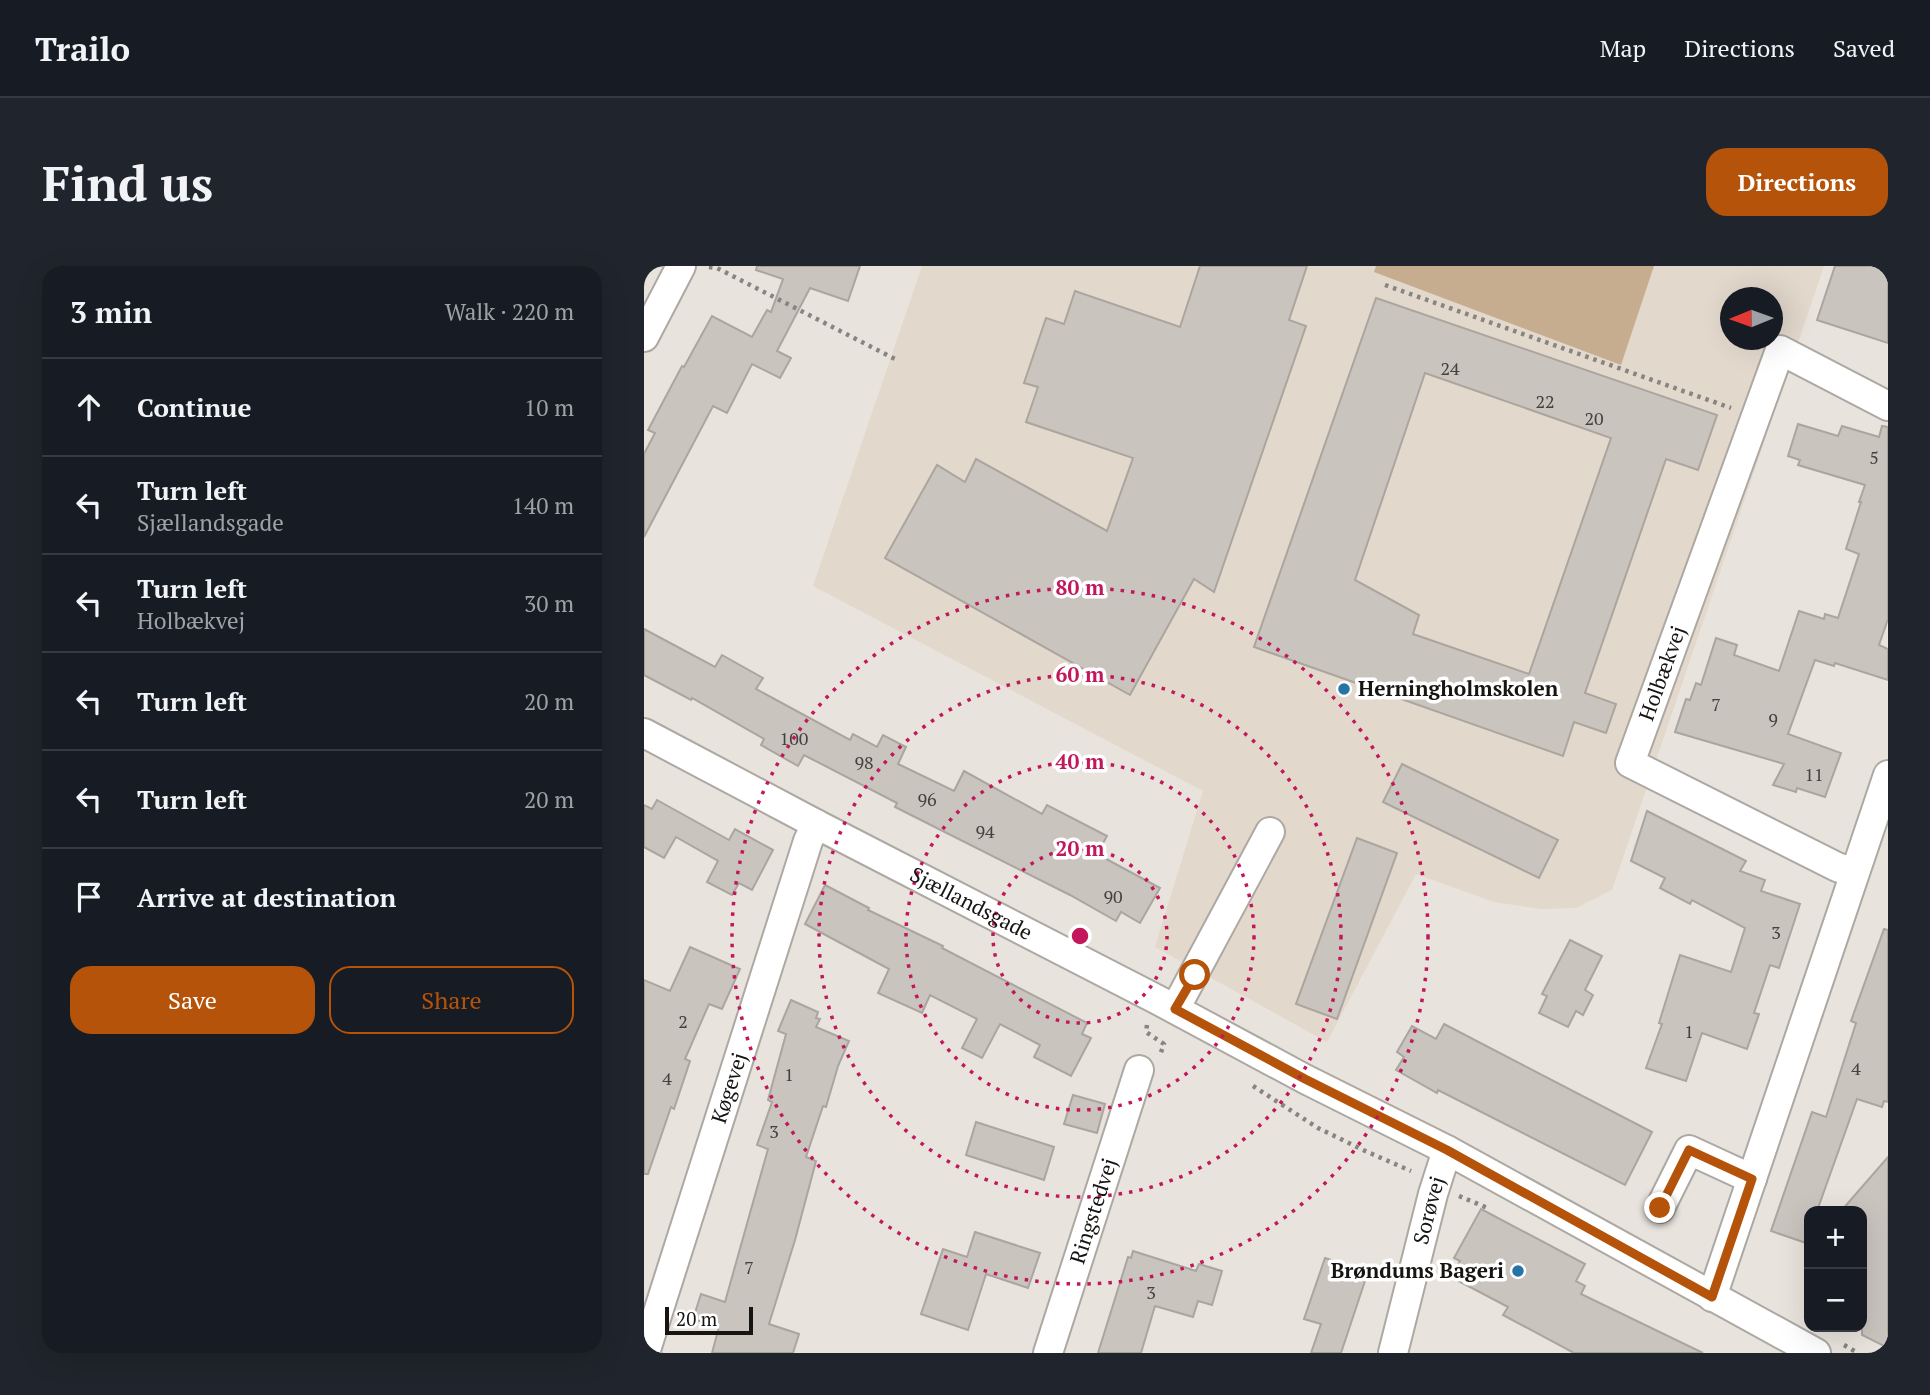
<!DOCTYPE html>
<html lang="en">
<head>
<meta charset="utf-8">
<style>
	body { margin:0; font-family:"PT Serif",serif; background:#20242c; color:#f1f3f6 }
	.controls { position:absolute; right:21px; bottom:21px; display:grid; overflow:hidden; border-radius:14px; box-shadow:0 7px 28px #0002 }
	.controls button { width:63px; height:63px; display:grid; place-items:center; padding:0; border:0; border-bottom:2px solid #363941; background:#171b24; color:#f1f3f6; font:35px sans-serif }
	.compass { position:absolute; left:1076px; top:21px; width:63px; height:63px; border-radius:50%; background:#171b24; box-shadow:0 7px 28px #0002; rotate:269deg }
	.scale { position:absolute; left:21px; bottom:18px; width:88px; box-sizing:border-box; padding-left:7px; border:4px solid #171513; border-top:0; font-size:19px; line-height:24px; white-space:nowrap; color:#171513; -webkit-text-stroke:5px #fff; paint-order:stroke }
	.stop { position:absolute; width:21px; height:21px; margin:-16px; border:5px solid #b45309; border-radius:50%; background:#fff }
	.stop.end { background:#b45309; border-color:#fff; box-shadow:0 2px 7px #0008 }
	.list { margin:0; padding:0; list-style:none }
	h2 { display:flex; justify-content:space-between; align-items:center; height:91px; margin:0; padding:0 28px; font-size:30px }
	h2 small { font-size:23px; font-weight:400; color:#9ea1a6 }
	.list li { display:grid; grid-template-columns:46px 1fr auto; gap:21px; align-items:center; box-sizing:border-box; height:98px; padding:0 28px; border-top:2px solid #363941 }
	.list b { display:block; font-size:26px; white-space:nowrap }
	.list p { margin:0; font-size:23px; white-space:nowrap; color:#9ea1a6 }
	.list em { font-size:23px; font-style:normal; color:#9ea1a6 }
	.actions { display:flex; gap:14px; padding:21px 28px }
	.actions a { flex:1; padding:16px 0; border:2px solid #b45309; border-radius:21px; text-align:center; font-size:24px; color:#b45309 }
	.actions .main { background:#b45309; color:#fff }
	.icon { flex:none; width:38px; height:38px; fill:none; stroke:currentColor; stroke-width:2; stroke-linecap:round; stroke-linejoin:round }
	.map { position:relative; flex:none; width:1244px; height:1087px; overflow:hidden; border-radius:21px }
	header { display:flex; align-items:center; gap:42px; box-sizing:border-box; height:98px; padding:0 35px; background:#171b24; border-bottom:2px solid #363941 }
	header strong { font-size:33px }
	nav { display:flex; gap:38px; margin-inline-start:auto; font-size:24px }
	.intro { display:flex; align-items:center; justify-content:space-between; box-sizing:border-box; height:168px; padding:0 42px }
	h1 { margin:0; font-size:49px }
	.button { padding:18px 32px; border-radius:21px; background:#b45309; color:#fff; font-size:24px; font-weight:700 }
	main { display:flex; gap:42px; padding:0 42px }
	aside { flex:1; background:#171b24; border-radius:21px; box-shadow:0 7px 28px #0002 }
	.map>svg:first-child { display:block }
	.built { fill:#e3d8cc; fill-rule:evenodd }
	.green { fill:#c7ad8f }
	.building { fill:#c9c4be; stroke:#aaa59f; stroke-width:2; fill-rule:evenodd }
	.lines { fill:none; stroke-linecap:round; stroke-linejoin:round }
	.minor-casing { stroke:#ada8a2; stroke-width:32 }
	.path { stroke:#888480; stroke-width:4.5; stroke-dasharray:3.5 5; stroke-linecap:butt }
	.minor { stroke:#fff; stroke-width:28 }
	.route { stroke:#b45309; stroke-width:9 }
	.ring { fill:none; stroke:#c2185b; stroke-width:3.5; stroke-dasharray:3.5 7 }
	.poi-dot { fill:#2474a6; stroke:#fff; stroke-width:2.5 }
	.labels { text-anchor:middle; stroke-width:7; stroke-linejoin:round; paint-order:stroke }
	.number-label { font-size:18px; fill:#44413e }
	.street-label { font-size:21px; fill:#171513; stroke:#fff }
	.poi-label { font-size:21px; font-weight:bold; fill:#171513; stroke:#fff; text-anchor:start }
	.centre { fill:#c2185b; stroke:#fff; stroke-width:3.5 }
	.ring-label { font-size:21px; text-anchor:middle; font-weight:bold; fill:#c2185b; stroke:#fff; stroke-width:7; stroke-linejoin:round; paint-order:stroke }
</style>
</head>
<body>
<header>
<strong>Trailo</strong>
<nav><a>Map</a><a>Directions</a><a>Saved</a></nav>
</header>
<div class="intro"><h1>Find us</h1><a class="button">Directions</a></div>
<main>
<aside>
<h2>3 min<small>Walk · 220 m</small></h2>
<ul class="list">
<li><svg class="icon" aria-label="ahead" viewBox="0 0 24 24"><path d="M12 20V5M6 11l6-6 6 6"/></svg><div><b>Continue</b></div><em>10 m</em></li>
<li><svg class="icon" aria-label="left" viewBox="0 0 24 24"><path d="M17 20v-9H6M10 6l-5 5 5 5"/></svg><div><b>Turn left</b><p>Sjællandsgade</p></div><em>140 m</em></li>
<li><svg class="icon" aria-label="left" viewBox="0 0 24 24"><path d="M17 20v-9H6M10 6l-5 5 5 5"/></svg><div><b>Turn left</b><p>Holbækvej</p></div><em>30 m</em></li>
<li><svg class="icon" aria-label="left" viewBox="0 0 24 24"><path d="M17 20v-9H6M10 6l-5 5 5 5"/></svg><div><b>Turn left</b></div><em>20 m</em></li>
<li><svg class="icon" aria-label="left" viewBox="0 0 24 24"><path d="M17 20v-9H6M10 6l-5 5 5 5"/></svg><div><b>Turn left</b></div><em>20 m</em></li>
<li><svg class="icon" aria-label="arrive" viewBox="0 0 24 24"><path d="M6 21V4h12l-3 4 3 4H6"/></svg><div><b>Arrive at destination</b></div></li>
</ul>
<div class="actions"><a class="main">Save</a><a>Share</a></div>
</aside>
<div class="map">
<svg width="1244" height="1087" viewBox="0 0 1244 1087">
	<rect width="100%" height="100%" fill="#e8e3dd"/>
	<path class="built" d="M 278,0 L 1180,0 L 968,624 L 932,642 L 897,643 L 850,636 L 772,608 L 683,776 L 511,681 L 559,525 L 169,320 ZM 1086,32 L 1128,32 L 1128,74 L 1086,74 Z"/>
	<path class="green" d="M 732,0 L 1010,0 L 977,99 L 730,6 Z"/>
	<g class="building">
		<path d="M 113,0 L 216,0 L 204,35 L 166,22 L 133,85 L 147,92 L 136,112 L 108,98 L 83,147 L 69,140 L 0,271 L 0,188 L 11,167 L 4,164 L 38,100 L 40,101 L 68,50 L 108,71 L 123,44 L 127,46 L 139,13 L 112,4 Z"/>
		<path d="M 556,0 L 663,0 L 645,54 L 662,60 L 570,326 L 550,313 L 486,429 L 241,292 L 293,199 L 321,216 L 332,193 L 463,265 L 489,192 L 382,156 L 394,121 L 380,117 L 402,52 L 420,58 L 431,25 L 536,61 Z"/>
		<path d="M 1191,0 L 1244,0 L 1244,77 L 1173,54 Z"/>
		<path d="M 732,32 L 1073,149 L 1054,204 L 1022,193 L 941,427 L 972,438 L 962,467 L 930,456 L 919,490 L 610,381 ZM 781,107 L 967,172 L 885,408 L 769,368 L 775,349 L 711,314 Z"/>
		<path d="M 1154,158 L 1194,170 L 1198,160 L 1235,171 L 1238,160 L 1244,161 L 1244,353 L 1235,379 L 1244,383 L 1244,414 L 1191,397 L 1190,400 L 1171,394 L 1144,468 L 1197,487 L 1181,531 L 1153,522 L 1152,526 L 1129,519 L 1140,498 L 1031,466 L 1042,433 L 1046,434 L 1052,417 L 1057,419 L 1072,372 L 1093,379 L 1090,389 L 1135,405 L 1155,345 L 1180,353 L 1181,348 L 1194,352 L 1215,288 L 1202,283 L 1217,236 L 1215,236 L 1221,219 L 1154,199 L 1156,194 L 1144,190 Z"/>
		<path d="M 0,363 L 71,401 L 78,389 L 119,412 L 112,423 L 206,474 L 209,468 L 233,481 L 239,469 L 262,481 L 254,498 L 310,525 L 320,505 L 398,548 L 403,539 L 463,570 L 453,588 L 516,622 L 496,657 L 477,646 L 472,655 L 426,629 L 251,541 L 253,537 L 160,489 L 154,500 L 117,479 L 120,473 L 48,432 L 47,434 L 0,409 Z"/>
		<path d="M 758,498 L 914,574 L 895,612 L 739,536 Z"/>
		<path d="M 13,534 L 85,574 L 91,563 L 129,584 L 108,624 L 95,617 L 88,629 L 63,616 L 74,595 L 32,571 L 20,592 L 0,581 L 0,539 L 8,543 Z"/>
		<path d="M 1003,545 L 1102,595 L 1096,605 L 1121,614 L 1117,625 L 1156,638 L 1135,702 L 1126,699 L 1110,747 L 1115,748 L 1103,783 L 1058,767 L 1042,815 L 1002,802 L 1018,758 L 1015,757 L 1036,689 L 1087,706 L 1101,662 L 1048,634 L 1046,638 L 1016,622 L 1021,612 L 987,595 Z"/>
		<path d="M 713,572 L 753,587 L 693,753 L 652,738 Z"/>
		<path d="M 181,619 L 225,642 L 224,644 L 299,680 L 298,682 L 443,757 L 438,768 L 447,772 L 427,810 L 390,791 L 396,779 L 356,758 L 338,792 L 318,782 L 333,753 L 286,729 L 278,747 L 234,727 L 245,703 L 161,658 Z"/>
		<path d="M 1240,663 L 1244,664 L 1244,836 L 1240,835 L 1238,841 L 1213,833 L 1173,945 L 1165,945 L 1165,978 L 1127,965 L 1168,846 L 1182,851 L 1212,757 L 1207,755 Z"/>
		<path d="M 926,674 L 958,690 L 941,724 L 949,729 L 939,749 L 932,745 L 924,761 L 895,747 L 903,730 L 898,728 Z"/>
		<path d="M 46,681 L 96,703 L 78,743 L 65,738 L 41,793 L 46,795 L 30,843 L 27,841 L 4,908 L 0,908 L 0,714 L 26,725 Z"/>
		<path d="M 147,734 L 174,746 L 172,752 L 176,753 L 172,761 L 205,775 L 194,800 L 182,841 L 179,840 L 162,891 L 172,895 L 151,974 L 125,1058 L 155,1068 L 149,1087 L 68,1087 L 75,1061 L 49,1053 L 57,1028 L 81,1036 L 124,883 L 113,879 L 128,836 L 124,834 L 142,768 L 134,765 Z"/>
		<path d="M 800,758 L 1008,866 L 981,919 L 794,824 L 793,827 L 752,804 L 760,791 L 753,786 L 768,760 L 792,773 Z"/>
		<path d="M 429,829 L 461,838 L 453,867 L 420,858 Z"/>
		<path d="M 332,856 L 410,881 L 400,914 L 322,889 Z"/>
		<path d="M 1244,891 L 1244,1082 L 1218,1069 L 1218,945 L 1197,945 Z"/>
		<path d="M 837,943 L 941,998 L 932,1015 L 941,1020 L 937,1028 L 1059,1087 L 930,1087 L 859,1049 L 864,1041 L 807,1011 L 816,995 L 810,992 Z"/>
		<path d="M 331,966 L 396,987 L 384,1022 L 342,1008 L 324,1064 L 277,1048 L 299,983 L 323,991 Z"/>
		<path d="M 489,985 L 552,1005 L 555,998 L 578,1005 L 568,1039 L 554,1035 L 549,1051 L 511,1040 L 497,1087 L 454,1087 L 484,991 L 487,992 Z"/>
		<path d="M 681,992 L 724,1006 L 697,1087 L 667,1087 L 677,1058 L 660,1053 Z"/>
	</g>
	<g class="lines">
		<g class="minor-casing">
			<g id="minor">
				<path d="M 0,71 L 37,0"/>
				<path id="s1" d="M 0,467 L 172,558 L 512,733 L 661,813 L 803,884 L 1172,1087"/>
				<path id="s2" d="M 1210,607 L 1193,601 L 986,497 L 1136,84 L 1244,140"/>
				<path d="M 531,743 L 626,566"/>
				<path d="M 1016,942 L 1045,884 L 1108,913"/>
				<path d="M 1068,1031 L 1244,509"/>
				<path id="s3" d="M 1,1087 L 164,575 L 172,558"/>
				<path id="s4" d="M 404,1087 L 495,804"/>
				<path id="s5" d="M 749,1087 L 789,928 L 803,884"/>
			</g>
		</g>
		<g class="path">
			<path d="M 65,1 L 73,2 L 255,95"/>
			<path d="M 741,19 L 1087,142"/>
			<path d="M 503,759 L 502,766 L 520,778 L 516,789"/>
			<path d="M 609,820 L 674,862 L 719,884 L 767,905"/>
			<path d="M 815,930 L 846,943"/>
			<path d="M 1200,1079 L 1214,1087"/>
		</g>
		<use href="#minor" class="minor"/>
	</g>
	<g class="lines">
		<path class="route" d="M 551,709 L 531,743 L 661,813 L 803,884 L 1068,1031 L 1108,913 L 1045,884 L 1016,942"/>
	</g>
	<g class="ring">
		<circle cx="436" cy="670" r="87"/>
		<circle cx="436" cy="670" r="174"/>
		<circle cx="436" cy="670" r="261"/>
		<circle cx="436" cy="670" r="348"/>
	</g>
	<g class="poi-dot">
		<circle cx="700" cy="423" r="7"/>
		<circle cx="874" cy="1005" r="7"/>
	</g>
	<g class="labels">
		<g class="number-label">
			<text x="806" y="109">24</text>
			<text x="901" y="142">22</text>
			<text x="950" y="159">20</text>
			<text x="1230" y="198">5</text>
			<text x="1072" y="445">7</text>
			<text x="1129" y="460">9</text>
			<text x="150" y="479">100</text>
			<text x="220" y="503">98</text>
			<text x="1170" y="515">11</text>
			<text x="283" y="540">96</text>
			<text x="341" y="572">94</text>
			<text x="469" y="637">90</text>
			<text x="1132" y="673">3</text>
			<text x="39" y="762">2</text>
			<text x="1045" y="772">1</text>
			<text x="1212" y="809">4</text>
			<text x="145" y="815">1</text>
			<text x="23" y="819">4</text>
			<text x="130" y="872">3</text>
			<text x="105" y="1008">7</text>
			<text x="507" y="1033">3</text>
		</g>
		<g class="street-label">
			<text dy="7" stroke="none"><textPath href="#s2" startOffset="345">Holbækvej</textPath></text>
			<text dy="7" stroke="none"><textPath href="#s1" startOffset="369">Sjællandsgade</textPath></text>
			<text dy="7" stroke="none"><textPath href="#s3" startOffset="278">Køgevej</textPath></text>
			<text dy="7" stroke="none"><textPath href="#s4" startOffset="149">Ringstedvej</textPath></text>
			<text dy="7" stroke="none"><textPath href="#s5" startOffset="147">Sorøvej</textPath></text>
		</g>
		<g class="poi-label">
			<text x="714" y="430">Herningholmskolen</text>
			<text x="860" y="1012" text-anchor="end">Brøndums Bageri</text>
		</g>
	</g>
	<circle cx="436" cy="670" r="10" class="centre"/>
	<g class="ring-label">
		<text x="436" y="329">80 m</text>
		<text x="436" y="416">60 m</text>
		<text x="436" y="503">40 m</text>
		<text x="436" y="590">20 m</text>
	</g>
</svg>
<div class="controls">
<button>+</button>
<button>−</button>
</div>
<svg class="compass" viewBox="-18 -18 36 36"><path d="M0-13l5 13h-10z" fill="#e53935"/><path d="M0 13l5-13h-10z" fill="#9ea1a6"/></svg>
<div class="scale">20 m</div>
<div class="stop" style="left:551px;top:709px"></div>
<div class="stop end" style="left:1016px;top:942px"></div>
</div>
</main>
</body>
</html>
